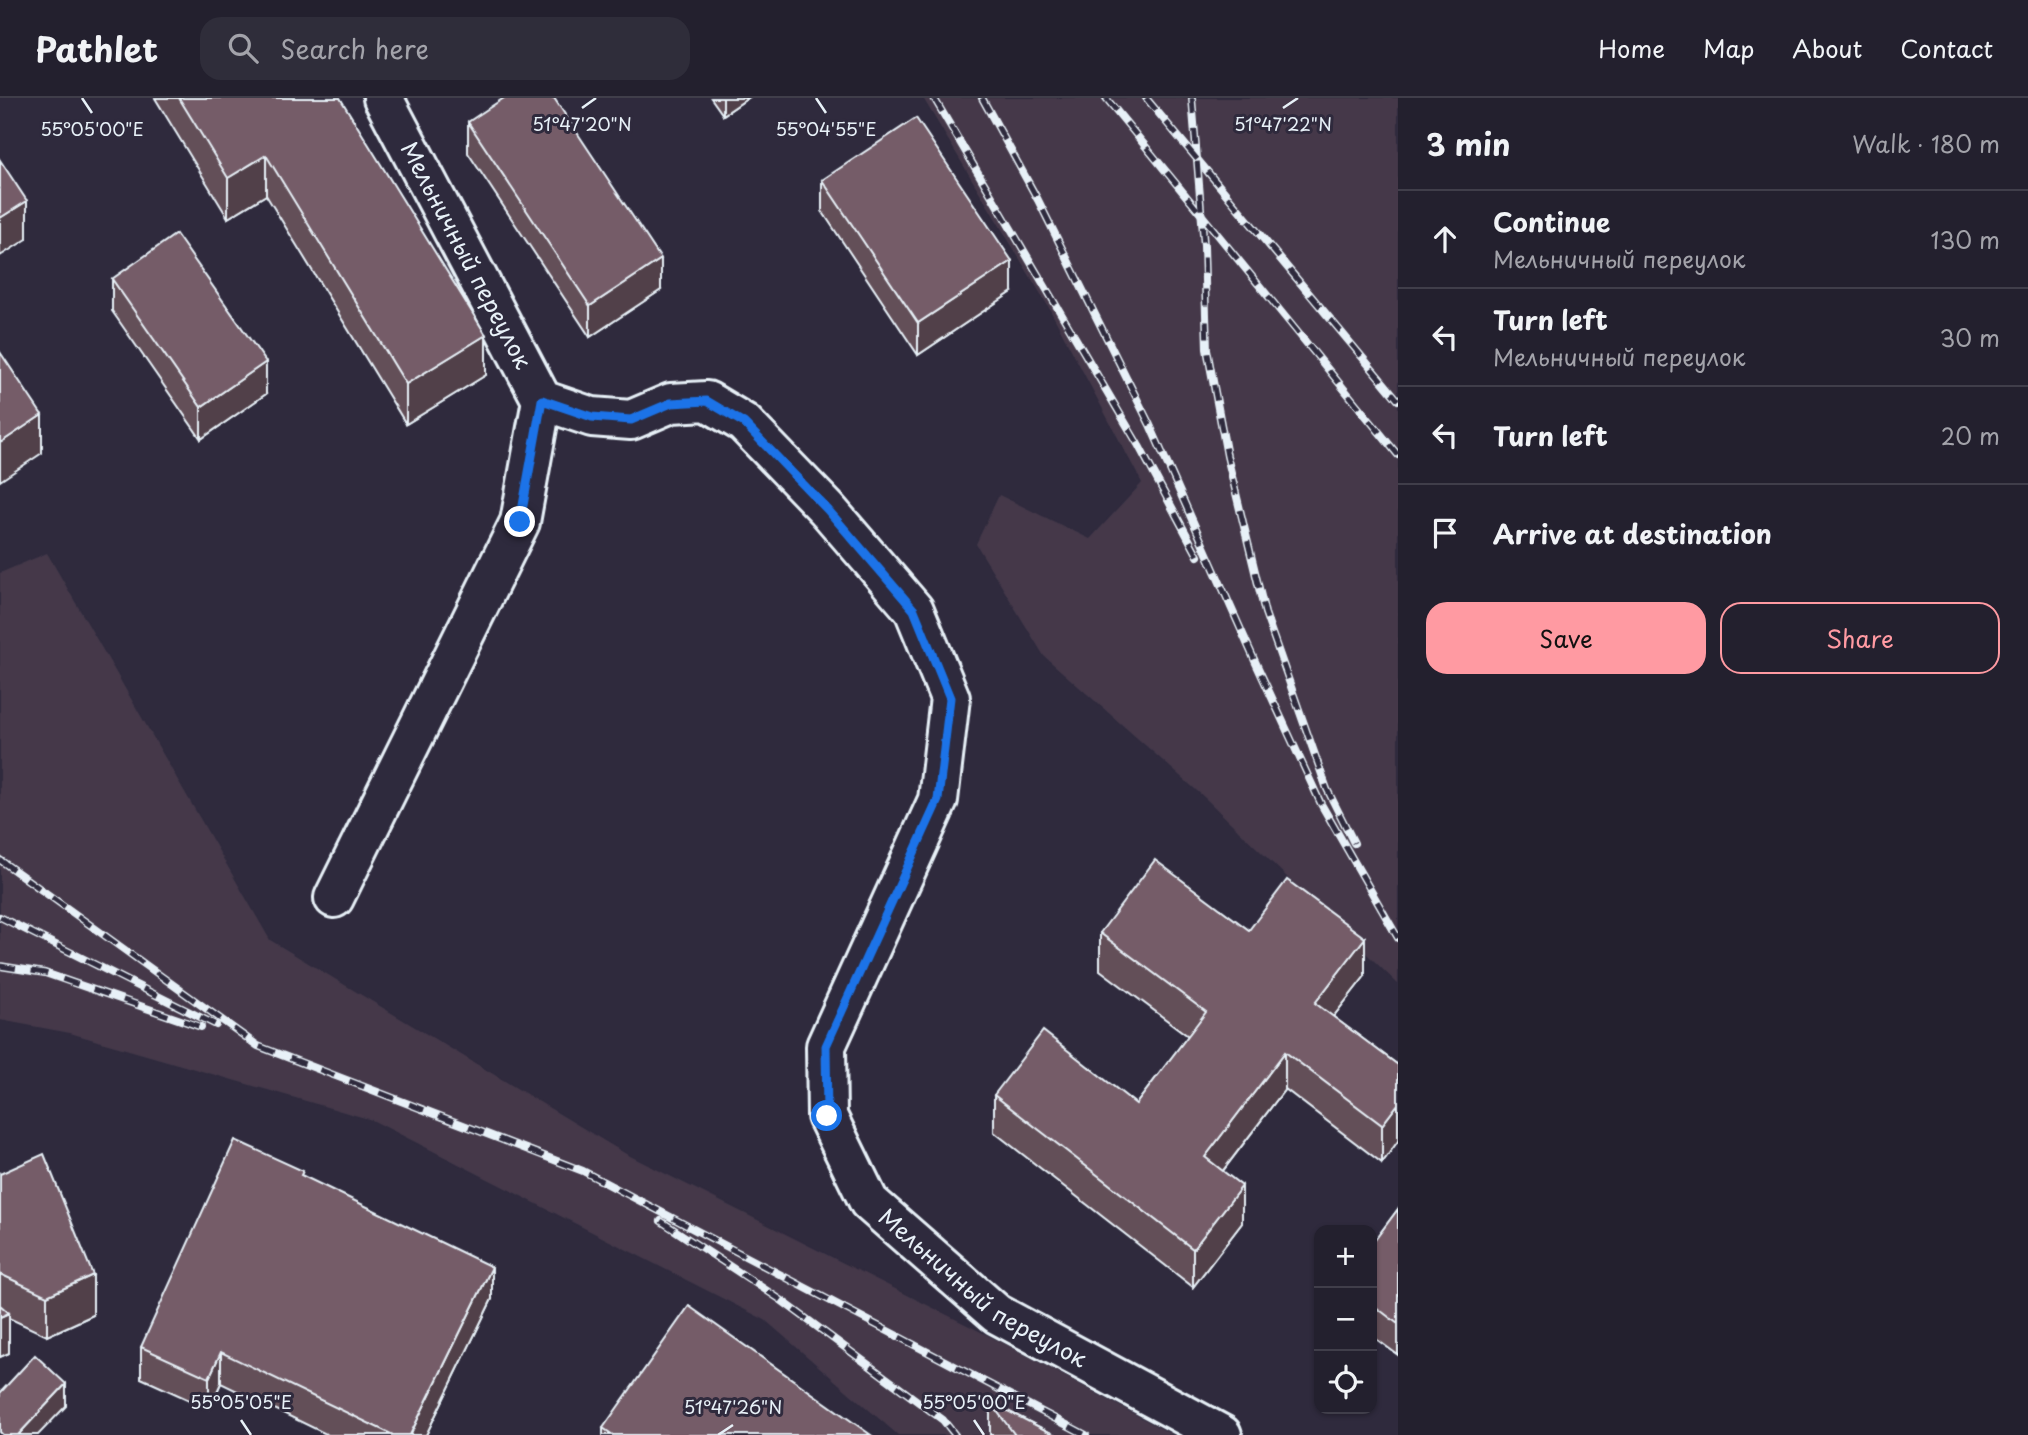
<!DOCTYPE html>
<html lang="en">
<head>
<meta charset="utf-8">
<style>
	body { margin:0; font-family:"Playpen Sans",sans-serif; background:#2f2d3a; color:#f1f3f6 }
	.controls { position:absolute; right:21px; bottom:21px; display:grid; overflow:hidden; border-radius:14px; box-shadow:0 2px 5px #0004 }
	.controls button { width:63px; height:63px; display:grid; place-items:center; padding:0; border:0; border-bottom:2px solid #403e4a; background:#23202e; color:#f1f3f6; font:35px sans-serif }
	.stop { position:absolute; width:21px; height:21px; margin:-16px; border:5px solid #1a73e8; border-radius:50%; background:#fff }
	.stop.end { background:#1a73e8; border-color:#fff; box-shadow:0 2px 7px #0008 }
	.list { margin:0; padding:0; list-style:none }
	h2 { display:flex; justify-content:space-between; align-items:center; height:91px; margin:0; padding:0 28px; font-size:30px }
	h2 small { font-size:23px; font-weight:400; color:#a3a3aa }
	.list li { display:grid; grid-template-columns:46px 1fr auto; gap:21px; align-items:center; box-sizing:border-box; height:98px; padding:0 28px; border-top:2px solid #403e4a }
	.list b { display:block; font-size:26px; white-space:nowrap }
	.list p { margin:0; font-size:23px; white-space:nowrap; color:#a3a3aa }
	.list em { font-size:23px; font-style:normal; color:#a3a3aa }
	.actions { display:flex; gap:14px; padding:21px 28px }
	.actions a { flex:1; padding:16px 0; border:2px solid #ff9aa2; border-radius:21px; text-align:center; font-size:24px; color:#ff9aa2 }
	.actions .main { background:#ff9aa2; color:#111 }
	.icon { flex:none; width:38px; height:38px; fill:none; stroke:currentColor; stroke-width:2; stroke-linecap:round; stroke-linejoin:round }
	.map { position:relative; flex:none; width:1398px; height:1337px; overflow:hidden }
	header { display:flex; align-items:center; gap:42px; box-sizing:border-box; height:98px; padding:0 35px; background:#23202e; border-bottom:2px solid #403e4a }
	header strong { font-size:33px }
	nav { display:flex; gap:38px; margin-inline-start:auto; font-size:24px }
	.search { width:490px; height:63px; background:#2f2d3a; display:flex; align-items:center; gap:18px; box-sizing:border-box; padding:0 24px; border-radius:21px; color:#a3a3aa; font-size:26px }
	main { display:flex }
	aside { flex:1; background:#23202e }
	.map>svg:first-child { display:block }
	.built { fill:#44394a }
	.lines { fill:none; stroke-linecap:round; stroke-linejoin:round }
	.minor-casing { stroke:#e8f1f8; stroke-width:44 }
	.minor { stroke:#2f2a3d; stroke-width:38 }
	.rail-casing { stroke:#e8f1f8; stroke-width:8 }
	.rail { stroke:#2f2a3d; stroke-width:5; stroke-dasharray:16; stroke-linecap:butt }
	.wall { fill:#644f59; stroke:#e8f1f8; stroke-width:2 }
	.shaded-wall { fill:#514048; stroke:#e8f1f8; stroke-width:2 }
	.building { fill:#745c67; stroke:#e8f1f8; stroke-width:2 }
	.route { stroke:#1a73e8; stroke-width:9 }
	.ticks { fill:none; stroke:#e8f1f8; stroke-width:2.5 }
	.labels { text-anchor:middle; stroke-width:6; stroke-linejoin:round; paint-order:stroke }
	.street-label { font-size:23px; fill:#e8f1f8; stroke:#2f2a3d }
	.ticks-label { font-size:18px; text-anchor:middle; fill:#e8f1f8; stroke:#2f2a3d; stroke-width:6; stroke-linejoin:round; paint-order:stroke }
</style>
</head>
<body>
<header>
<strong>Pathlet</strong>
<div class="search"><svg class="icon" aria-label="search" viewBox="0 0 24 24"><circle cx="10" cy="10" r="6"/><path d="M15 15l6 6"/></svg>Search here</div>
<nav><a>Home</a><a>Map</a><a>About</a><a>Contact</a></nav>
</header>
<main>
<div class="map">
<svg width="1398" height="1337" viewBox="0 0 1398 1337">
	<rect width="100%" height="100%" fill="#2f2a3d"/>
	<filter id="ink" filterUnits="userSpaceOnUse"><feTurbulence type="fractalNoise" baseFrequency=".0143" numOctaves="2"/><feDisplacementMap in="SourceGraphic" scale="14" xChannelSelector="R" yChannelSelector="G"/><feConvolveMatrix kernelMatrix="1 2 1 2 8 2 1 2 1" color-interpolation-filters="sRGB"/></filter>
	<g filter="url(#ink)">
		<g class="built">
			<path d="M 923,0 L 1398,0 L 1398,886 L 1204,699 L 1044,558 L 976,446 L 999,397 L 1090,441 L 1142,385 L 1048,208 Z"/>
			<path d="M 47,455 L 270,842 L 626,1056 L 1009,1248 L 1173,1337 L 898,1337 L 765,1222 L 372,1022 L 70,935 L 0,922 L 0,475 Z"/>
		</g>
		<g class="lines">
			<g class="minor-casing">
				<g id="minor">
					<path id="s1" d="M 383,0 L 542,302 L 592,319 L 631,322 L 671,305 L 707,303 L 744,325 L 827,411 L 914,512 L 950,600 L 938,702 L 826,948 L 827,1018 L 869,1104 L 997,1216 L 1222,1337"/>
					<path d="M 334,800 L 520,424 L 542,302"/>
				</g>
			</g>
			<use href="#minor" class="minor"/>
			<g class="rail-casing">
				<g id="rail">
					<path d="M 934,0 L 1139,348 L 1198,458"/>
					<path d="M 982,0 L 1038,102 L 1150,327 L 1254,561 L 1321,706 L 1398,840"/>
					<path d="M 1106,0 L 1398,357"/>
					<path d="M 1146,0 L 1398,302"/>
					<path d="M 1192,0 L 1204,148 L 1207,251 L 1227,358 L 1265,515 L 1327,691 L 1354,745"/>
					<path d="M 0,762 L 258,948 L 583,1073 L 1086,1337"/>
					<path d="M 0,819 L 216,927"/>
					<path d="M 0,868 L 45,875 L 201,929"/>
					<path d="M 661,1123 L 781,1202 L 943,1322 L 955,1337"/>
				</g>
			</g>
			<use href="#rail" class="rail"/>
		</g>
		<g class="wall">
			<path d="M 155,0 L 340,0 L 486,277 L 406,326 L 266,97 L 228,120 Z"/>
			<path d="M 711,0 L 748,0 L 723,17 Z"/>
			<path d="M 468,24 L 661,192 L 590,239 L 468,55 Z"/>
			<path d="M 822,82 L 1012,194 L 918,257 L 822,113 Z"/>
			<path d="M 112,181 L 266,296 L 201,341 L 112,213 Z"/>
			<path d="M 1249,832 L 1365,878 L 1333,919 L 1398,967 L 1398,1043 L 1382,1065 L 1285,991 L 1223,1073 L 1242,1125 L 1193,1189 L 994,1034 L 994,997 L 1136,1006 L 1188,938 L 1100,872 L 1100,835 Z"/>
			<path d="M 0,1076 L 93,1217 L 47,1238 L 9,1220 L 9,1255 L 0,1259 Z"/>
			<path d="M 303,1078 L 492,1201 L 426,1337 L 328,1337 L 221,1285 L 209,1311 L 141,1280 L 141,1249 Z"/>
			<path d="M 1398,1111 L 1398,1257 L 1372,1238 L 1372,1146 Z"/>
			<path d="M 990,1304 L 1055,1337 L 990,1337 Z"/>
			<path d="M 603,1330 L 871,1337 L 603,1337 Z"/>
		</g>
		<g class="shaded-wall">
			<path d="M 723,0 L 748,0 L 723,17 Z"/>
			<path d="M 266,57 L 266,97 L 228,120 L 228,80 Z"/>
			<path d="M 27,103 L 27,141 L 0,158 L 0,120 Z"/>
			<path d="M 661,161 L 661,192 L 590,239 L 590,208 Z"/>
			<path d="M 1012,163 L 1012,194 L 918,257 L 918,225 Z"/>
			<path d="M 486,237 L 486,277 L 406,326 L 406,286 Z"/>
			<path d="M 266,264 L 266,296 L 201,341 L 201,309 Z"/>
			<path d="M 42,317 L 42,355 L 0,383 L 0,345 Z"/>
			<path d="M 1365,840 L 1365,878 L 1315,942 L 1315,905 Z"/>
			<path d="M 1285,954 L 1285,991 L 1205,1096 L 1205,1059 Z"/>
			<path d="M 1398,1006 L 1398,1043 L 1382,1065 L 1382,1027 Z"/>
			<path d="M 1242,1088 L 1242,1125 L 1193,1189 L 1193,1151 Z"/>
			<path d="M 492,1169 L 492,1201 L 426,1337 L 410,1337 Z"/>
			<path d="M 93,1177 L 93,1217 L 47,1238 L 47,1198 Z"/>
			<path d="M 9,1215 L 9,1255 L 0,1259 L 0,1219 Z"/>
			<path d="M 221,1254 L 221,1285 L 209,1311 L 209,1280 Z"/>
			<path d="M 66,1286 L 66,1308 L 38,1337 L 18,1337 Z"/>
		</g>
		<g class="building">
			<path d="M 179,0 L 340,0 L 486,237 L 406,286 L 266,57 L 228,80 Z"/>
			<path d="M 504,0 L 554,0 L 661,161 L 590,208 L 468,24 Z"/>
			<path d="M 916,20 L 1012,163 L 918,225 L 822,82 Z"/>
			<path d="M 0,62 L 27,103 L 0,120 Z"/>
			<path d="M 176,136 L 266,264 L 201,309 L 112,181 Z"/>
			<path d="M 0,254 L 42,317 L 0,345 Z"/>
			<path d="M 1155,762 L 1249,832 L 1287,782 L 1365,840 L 1315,905 L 1398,967 L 1398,1006 L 1382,1027 L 1285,954 L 1205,1059 L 1242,1088 L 1193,1151 L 994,997 L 1043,933 L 1136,1006 L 1206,914 L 1100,835 Z"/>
			<path d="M 235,1042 L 303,1073 L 301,1077 L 492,1169 L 410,1337 L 393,1337 L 221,1254 L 209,1280 L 141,1249 Z"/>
			<path d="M 44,1056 L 93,1177 L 47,1198 L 0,1176 L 0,1076 Z"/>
			<path d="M 1398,1111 L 1398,1226 L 1372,1206 L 1372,1146 Z"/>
			<path d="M 0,1207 L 9,1215 L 0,1219 Z"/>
			<path d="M 689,1208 L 871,1337 L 613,1337 L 603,1330 Z"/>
			<path d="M 35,1257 L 66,1286 L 18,1337 L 3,1337 L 0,1334 L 0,1295 Z"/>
			<path d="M 990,1304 L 1055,1337 L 1015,1337 Z"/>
		</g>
	</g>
	<g class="lines" filter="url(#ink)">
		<path class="route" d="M 520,424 L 542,302 L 592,319 L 631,322 L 671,305 L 707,303 L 744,325 L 827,411 L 914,512 L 950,600 L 938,702 L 826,948 L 827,1018"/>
	</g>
	<path class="ticks" d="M 82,0 L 92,15M 816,0 L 826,15M 582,10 L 596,0M 1283,10 L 1298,0M 241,1322 L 251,1337M 974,1322 L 984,1337M 718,1337 L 733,1327"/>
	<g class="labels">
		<g class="street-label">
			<text dy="8" stroke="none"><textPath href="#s1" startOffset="178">Мельничный переулок</textPath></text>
			<text dy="8" stroke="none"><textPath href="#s1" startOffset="1586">Мельничный переулок</textPath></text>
		</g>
	</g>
	<g class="ticks-label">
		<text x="582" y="33">51°47'20"N</text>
		<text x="1283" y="33">51°47'22"N</text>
		<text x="92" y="38">55°05'00"E</text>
		<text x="826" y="38">55°04'55"E</text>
		<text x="241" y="1311">55°05'05"E</text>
		<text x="974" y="1311">55°05'00"E</text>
		<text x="733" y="1316">51°47'26"N</text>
	</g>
</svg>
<div class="controls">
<button>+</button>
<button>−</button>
<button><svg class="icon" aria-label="locate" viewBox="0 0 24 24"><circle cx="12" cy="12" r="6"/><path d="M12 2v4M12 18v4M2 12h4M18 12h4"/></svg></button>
</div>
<div class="stop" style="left:827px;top:1018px"></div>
<div class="stop end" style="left:520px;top:424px"></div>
</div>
<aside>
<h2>3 min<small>Walk · 180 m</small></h2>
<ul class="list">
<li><svg class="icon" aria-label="ahead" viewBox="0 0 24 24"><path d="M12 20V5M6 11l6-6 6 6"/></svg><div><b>Continue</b><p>Мельничный переулок</p></div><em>130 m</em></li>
<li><svg class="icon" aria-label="left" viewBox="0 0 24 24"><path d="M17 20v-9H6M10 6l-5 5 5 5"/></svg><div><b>Turn left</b><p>Мельничный переулок</p></div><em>30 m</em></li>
<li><svg class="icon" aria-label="left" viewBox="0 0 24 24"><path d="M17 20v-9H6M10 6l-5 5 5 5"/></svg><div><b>Turn left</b></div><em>20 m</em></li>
<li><svg class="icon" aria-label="arrive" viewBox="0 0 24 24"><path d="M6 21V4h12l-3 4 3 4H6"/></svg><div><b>Arrive at destination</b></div></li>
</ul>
<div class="actions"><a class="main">Save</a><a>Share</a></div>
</aside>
</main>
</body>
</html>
